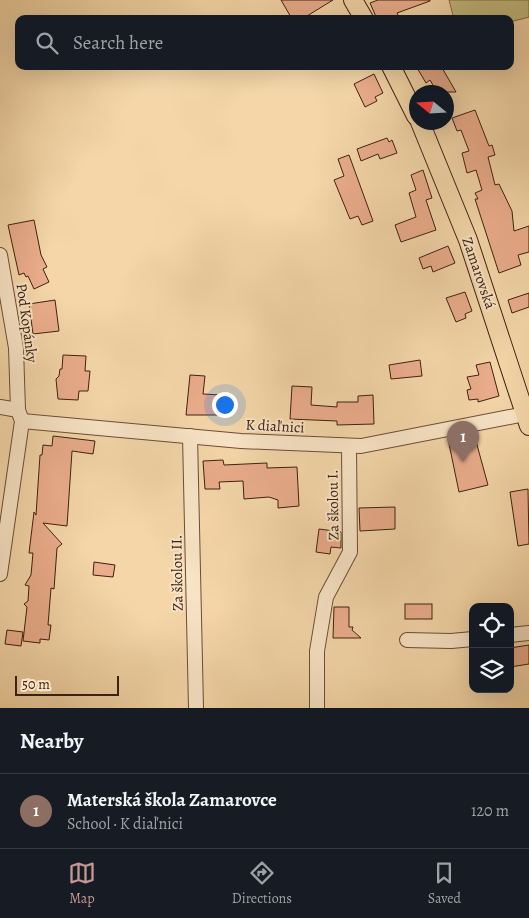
<!DOCTYPE html>
<html lang="en">
<head>
<meta charset="utf-8">
<style>
	body { margin:0; font-family:Alegreya,serif; background:#20242c; color:#f1f3f6 }
	.controls { position:absolute; right:15px; bottom:15px; display:grid; overflow:hidden; border-radius:10px; box-shadow:0 5px 20px #0002 }
	.controls button { width:45px; height:45px; display:grid; place-items:center; padding:0; border:0; border-bottom:1px solid #363941; background:#171b24; color:#f1f3f6; font:25px sans-serif }
	.compass { position:absolute; left:409px; top:85px; width:45px; height:45px; border-radius:50%; background:#171b24; box-shadow:0 5px 20px #0002; rotate:288deg }
	.scale { position:absolute; left:15px; bottom:12px; width:104px; box-sizing:border-box; padding-left:5px; border:2px solid #3e2110; border-top:0; font-size:14px; line-height:18px; white-space:nowrap; color:#3e2110; -webkit-text-stroke:4px #f8e4c6; paint-order:stroke }
	.you { position:absolute; left:224px; top:404px; width:18px; height:18px; margin:-12px; border:4px solid #fff; border-radius:50%; background:#1a73e8; box-shadow:0 0 0 8px #1a73e833 }
	.badge { display:grid; place-items:center; width:32px; height:32px; border-radius:50%; background:#c59692; color:#fff; font-size:16px; font-weight:700 }
	.pin { position:absolute; translate:-50% -41px; filter:drop-shadow(0 1px 2px #0008) }
	.pin::after { content:''; position:absolute; top:26px; width:18px; height:15px; background:inherit; clip-path:polygon(0 0,100% 0,50% 100%) }
	.list { margin:0; padding:0; list-style:none }
	h2 { display:flex; justify-content:space-between; align-items:center; height:65px; margin:0; padding:0 20px; font-size:21px }
	h2 small { font-size:16px; font-weight:400; color:#9ea1a6 }
	.list li { display:grid; grid-template-columns:32px 1fr auto; gap:15px; align-items:center; box-sizing:border-box; height:75px; padding:0 20px; border-top:1px solid #363941 }
	.list b { display:block; font-size:19px; white-space:nowrap }
	.list p { margin:0; font-size:16px; white-space:nowrap; color:#9ea1a6 }
	.list em { font-size:16px; font-style:normal; color:#9ea1a6 }
	.icon { flex:none; width:28px; height:28px; fill:none; stroke:currentColor; stroke-width:2; stroke-linecap:round; stroke-linejoin:round }
	.map { position:relative; flex:none; width:529px; height:708px; overflow:hidden }
	.search { position:absolute; background:#171b24; box-shadow:0 5px 20px #0002; left:15px; right:15px; top:15px; height:55px; display:flex; align-items:center; gap:12px; box-sizing:border-box; padding:0 18px; border-radius:10px; color:#9ea1a6; font-size:19px }
	.sheet { height:140px; background:#171b24 }
	nav { display:flex; justify-content:space-around; align-items:center; box-sizing:border-box; height:70px; border-top:1px solid #363941; background:#171b24; font-size:14px; color:#9ea1a6 }
	nav a { display:grid; justify-items:center; gap:2px }
	nav .on { color:#c59692 }
	.map>svg:first-child { display:block }
	.green { fill:#c4bc82; stroke:#816e49 }
	.building { fill:#ebad8c; stroke:#3e2110 }
	.lines { fill:none; stroke-linecap:round; stroke-linejoin:round }
	.minor-casing { stroke:#6c4e36; stroke-width:16 }
	.major-casing { stroke:#3e2110; stroke-width:20 }
	.minor { stroke:#f8e4c6; stroke-width:14 }
	.major { stroke:#f4d6a8; stroke-width:18 }
	.labels { text-anchor:middle; stroke-width:4; stroke-linejoin:round; paint-order:stroke }
	.street-label { font-size:15px; fill:#3e2110; stroke:#f8e4c6 }
</style>
</head>
<body>
<div class="map">
<svg width="529" height="708" viewBox="0 0 529 708">
	<rect width="100%" height="100%" fill="#f4d6a8"/>
	<filter id="stains"><feTurbulence type="fractalNoise" baseFrequency=".004" numOctaves="4"/><feColorMatrix values="0 0 0 0 .2 0 0 0 0 .09 0 0 0 0 .02 0 0 0 .5 -.17"/></filter>
	<radialGradient id="worn" r=".72"><stop offset=".6" stop-color="#630" stop-opacity="0"/><stop offset="1" stop-color="#630" stop-opacity=".3"/></radialGradient>
	<path class="green" d="M 449,0 L 529,0 L 529,17 L 510,22 L 510,19 L 454,19 Z"/>
	<g class="building">
		<path d="M 281,0 L 333,0 L 302,19 L 292,19 Z"/>
		<path d="M 378,0 L 430,0 L 430,1 L 397,13 L 400,19 L 377,19 L 370,3 Z"/>
		<path d="M 416,66 L 441,66 L 456,92 L 437,92 L 430,80 L 426,83 Z"/>
		<path d="M 374,74 L 383,93 L 375,97 L 377,101 L 365,107 L 354,84 Z"/>
		<path d="M 475,110 L 489,146 L 492,145 L 495,155 L 488,157 L 495,185 L 499,184 L 512,211 L 514,231 L 529,226 L 529,252 L 518,255 L 521,265 L 499,273 L 475,199 L 478,199 L 475,193 L 482,190 L 476,170 L 467,173 L 462,153 L 469,151 L 461,130 L 457,131 L 452,118 Z"/>
		<path d="M 387,138 L 389,142 L 392,140 L 397,153 L 380,159 L 378,154 L 361,161 L 357,149 Z"/>
		<path d="M 349,155 L 373,221 L 362,225 L 358,216 L 350,219 L 334,180 L 344,176 L 338,159 Z"/>
		<path d="M 423,170 L 432,198 L 426,200 L 436,230 L 401,242 L 395,225 L 416,217 L 409,193 L 416,190 L 411,175 Z"/>
		<path d="M 34,220 L 41,255 L 47,267 L 43,269 L 49,282 L 34,289 L 28,276 L 26,277 L 24,273 L 19,275 L 8,225 Z"/>
		<path d="M 448,246 L 455,263 L 433,272 L 431,266 L 423,269 L 419,258 Z"/>
		<path d="M 465,292 L 472,311 L 465,314 L 466,318 L 456,322 L 446,298 Z"/>
		<path d="M 529,293 L 529,307 L 512,313 L 508,300 Z"/>
		<path d="M 55,300 L 59,331 L 33,334 L 29,304 Z"/>
		<path d="M 63,355 L 86,356 L 85,371 L 90,371 L 88,391 L 79,391 L 78,400 L 58,399 L 56,379 L 59,376 L 60,369 L 62,369 Z"/>
		<path d="M 420,360 L 422,376 L 391,379 L 389,365 Z"/>
		<path d="M 490,362 L 499,396 L 478,402 L 478,399 L 469,400 L 467,390 L 471,389 L 467,377 L 479,375 L 476,365 Z"/>
		<path d="M 190,375 L 205,376 L 203,394 L 221,395 L 220,415 L 186,415 Z"/>
		<path d="M 292,386 L 312,387 L 311,405 L 337,407 L 337,402 L 358,402 L 358,396 L 373,395 L 374,424 L 337,425 L 337,421 L 290,419 Z"/>
		<path d="M 474,434 L 488,485 L 459,492 L 448,439 Z"/>
		<path d="M 53,436 L 95,441 L 93,454 L 72,451 L 67,526 L 43,523 L 62,544 L 57,548 L 54,589 L 51,588 L 48,625 L 51,625 L 49,640 L 40,639 L 40,643 L 23,641 L 27,607 L 24,604 L 28,601 L 29,586 L 25,585 L 31,575 L 33,553 L 29,553 L 34,512 L 36,515 L 40,455 L 42,455 L 43,445 L 52,446 Z"/>
		<path d="M 223,460 L 224,465 L 267,463 L 267,468 L 297,467 L 299,506 L 278,508 L 278,500 L 269,497 L 244,499 L 243,481 L 219,482 L 220,489 L 205,489 L 203,461 Z"/>
		<path d="M 528,489 L 529,544 L 518,546 L 510,492 Z"/>
		<path d="M 395,507 L 395,529 L 360,531 L 359,508 Z"/>
		<path d="M 319,529 L 341,532 L 341,548 L 331,547 L 330,554 L 316,552 Z"/>
		<path d="M 94,562 L 115,565 L 113,577 L 93,575 Z"/>
		<rect x="405" y="604" width="27" height="15"/>
		<path d="M 334,607 L 349,607 L 349,627 L 353,627 L 352,630 L 361,638 L 333,638 Z"/>
		<path d="M 7,630 L 23,632 L 21,646 L 5,644 Z"/>
		<path d="M 529,645 L 529,664 L 510,667 L 510,648 Z"/>
	</g>
	<g class="lines">
		<g class="minor-casing">
			<g id="minor">
				<path d="M 0,255 L 16,348 L 18,410 L 22,421 L 0,574"/>
				<path d="M 0,407 L 18,410"/>
				<path d="M 22,421 L 241,441 L 361,446 L 525,414"/>
				<path d="M 190,436 L 196,708"/>
				<path d="M 510,635 L 529,633"/>
				<path d="M 407,640 L 451,641 L 473,639"/>
				<path d="M 317,708 L 317,651 L 326,597 L 350,552 L 349,446"/>
			</g>
		</g>
		<g class="major-casing">
			<g id="major">
				<path d="M 353,0 L 364,19"/>
				<path d="M 391,66 L 416,116"/>
				<path d="M 420,122 L 468,240 L 529,426"/>
			</g>
		</g>
		<use href="#minor" class="minor"/>
		<use href="#major" class="major"/>
	</g>
	<g class="labels">
		<g class="street-label">
			<text transform="translate(479 273) rotate(71)" y="5">Zamarovská</text>
			<text transform="translate(27 323) rotate(82)" y="5">Pod Kopánky</text>
			<text transform="translate(275 426) rotate(3)" y="5">K diaľnici</text>
			<text transform="translate(333 505) rotate(-91)" y="5">Za školou I.</text>
			<text transform="translate(177 573) rotate(-91)" y="5">Za školou II.</text>
		</g>
	</g>
	<rect width="100%" height="100%" filter="url(#stains)"/>
	<rect width="100%" height="100%" fill="url(#worn)"/>
</svg>
<div class="controls">
<button><svg class="icon" aria-label="locate" viewBox="0 0 24 24"><circle cx="12" cy="12" r="6"/><path d="M12 2v4M12 18v4M2 12h4M18 12h4"/></svg></button>
<button><svg class="icon" aria-label="layers" viewBox="0 0 24 24"><path d="M12 4l9 5-9 5-9-5zM3 14l9 5 9-5"/></svg></button>
</div>
<svg class="compass" viewBox="-18 -18 36 36"><path d="M0-13l5 13h-10z" fill="#e53935"/><path d="M0 13l5-13h-10z" fill="#9ea1a6"/></svg>
<div class="scale">50 m</div>
<div class="you"></div>
<div class="pin badge" style="left:463px;top:462px;background:#8d6e63">1</div>
<div class="search"><svg class="icon" aria-label="search" viewBox="0 0 24 24"><circle cx="10" cy="10" r="6"/><path d="M15 15l6 6"/></svg>Search here</div>
</div>
<section class="sheet">
<h2>Nearby<small></small></h2>
<ul class="list">
<li><span class="badge" style="background:#8d6e63">1</span><div><b>Materská škola Zamarovce</b><p>School · K diaľnici</p></div><em>120 m</em></li>
</ul>
</section>
<nav>
<a class="on"><svg class="icon" aria-label="map" viewBox="0 0 24 24"><path d="M3 6l6-2 6 2 6-2v14l-6 2-6-2-6 2zM9 4v14M15 6v14"/></svg>Map</a>
<a><svg class="icon" aria-label="directions" viewBox="0 0 24 24"><path d="M12 3l9 9-9 9-9-9zM9 14v-3h6M13 9l2 2-2 2"/></svg>Directions</a>
<a><svg class="icon" aria-label="saved" viewBox="0 0 24 24"><path d="M7 4h10v16l-5-4-5 4z"/></svg>Saved</a>
</nav>
</body>
</html>
